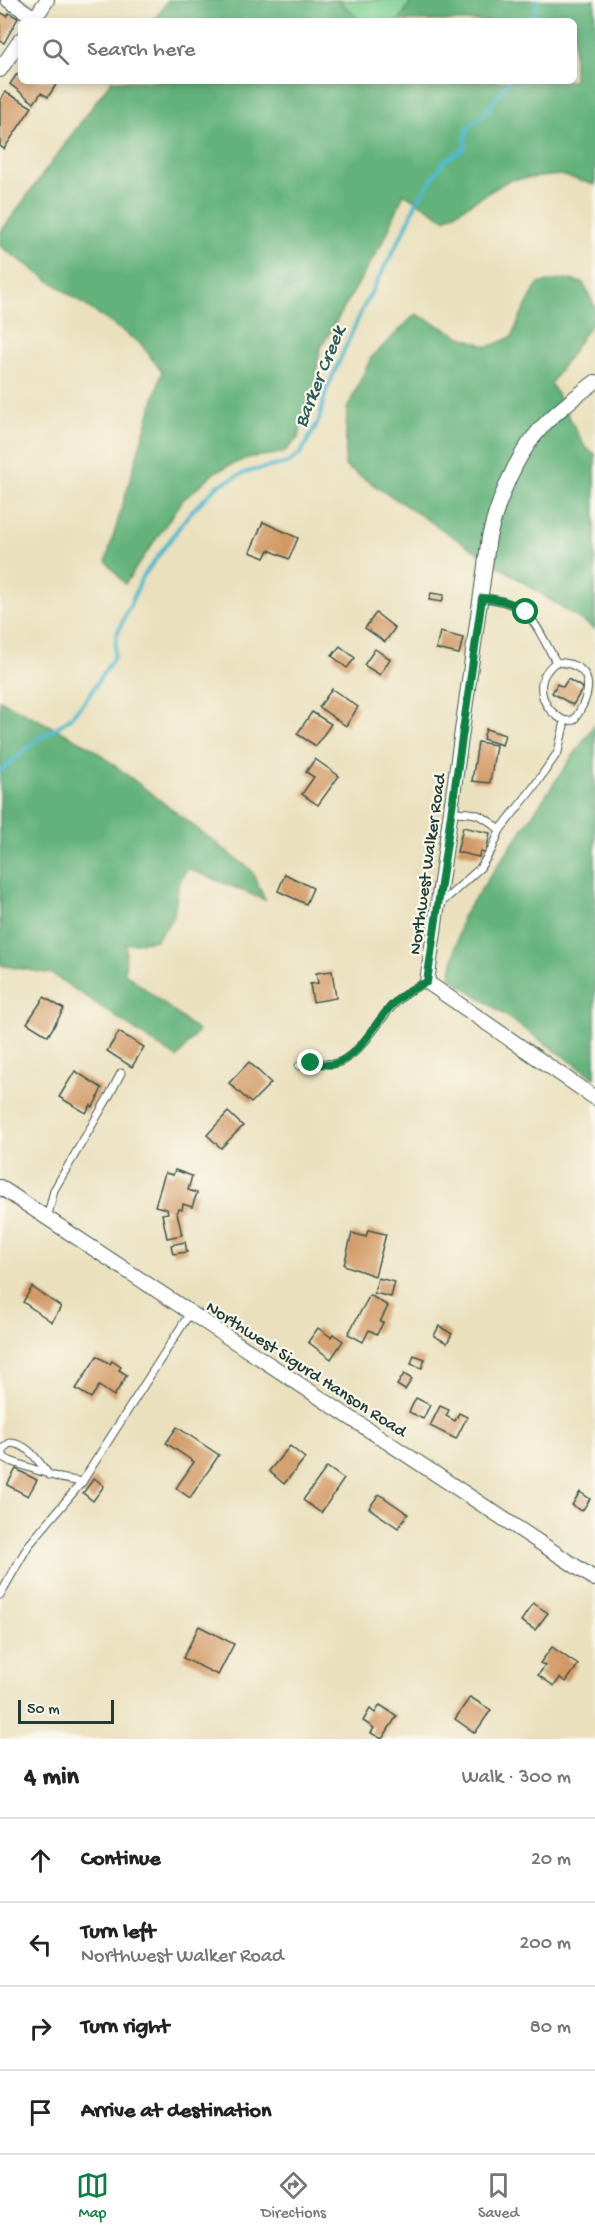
<!DOCTYPE html>
<html lang="en">
<head>
<meta charset="utf-8">
<style>
	body { margin:0; font-family:"Gochi Hand",sans-serif; background:#f6f6f6; color:#222 }
	.scale { position:absolute; left:18px; bottom:15px; width:96px; box-sizing:border-box; padding-left:6px; border:3px solid #1f3d34; border-top:0; font-size:16px; line-height:21px; white-space:nowrap; color:#1f3d34; -webkit-text-stroke:4px #fbf7ec; paint-order:stroke }
	.stop { position:absolute; width:18px; height:18px; margin:-14px; border:4px solid #0b8043; border-radius:50%; background:#fff }
	.stop.end { background:#0b8043; border-color:#fff; box-shadow:0 2px 6px #0008 }
	.list { margin:0; padding:0; list-style:none }
	h2 { display:flex; justify-content:space-between; align-items:center; height:78px; margin:0; padding:0 24px; font-size:26px }
	h2 small { font-size:20px; font-weight:400; color:#767676 }
	.list li { display:grid; grid-template-columns:39px 1fr auto; gap:18px; align-items:center; box-sizing:border-box; height:84px; padding:0 24px; border-top:2px solid #e0e0e0 }
	.list b { display:block; font-size:22px; white-space:nowrap }
	.list p { margin:0; font-size:20px; white-space:nowrap; color:#767676 }
	.list em { font-size:20px; font-style:normal; color:#767676 }
	.icon { flex:none; width:33px; height:33px; fill:none; stroke:currentColor; stroke-width:2; stroke-linecap:round; stroke-linejoin:round }
	.map { position:relative; flex:none; width:595px; height:1739px; overflow:hidden }
	.search { position:absolute; background:#fff; box-shadow:0 3px 9px #0003; left:18px; right:18px; top:18px; height:66px; display:flex; align-items:center; gap:15px; box-sizing:border-box; padding:0 21px; border-radius:9px; color:#767676; font-size:22px }
	.sheet { height:414px; background:#fff }
	nav { display:flex; justify-content:space-around; align-items:center; box-sizing:border-box; height:84px; border-top:2px solid #e0e0e0; background:#fff; font-size:16px; color:#767676 }
	nav a { display:grid; justify-items:center; gap:3px }
	nav .on { color:#0b8043 }
	.map>svg:first-child { display:block }
	.green { fill:#7bcf91; stroke:#4d8662; stroke-width:1.5 }
	.forest { fill:#64b27b; stroke:#427858; stroke-width:1.5 }
	.lines { fill:none; stroke-linecap:round; stroke-linejoin:round }
	.stream { stroke:#50bacd; stroke-width:4 }
	.building { fill:#d29965 }
	.lane-casing { stroke:#3d5549; stroke-width:9 }
	.street-casing { stroke:#3d5549; stroke-width:16 }
	.lane { stroke:#fff; stroke-width:7 }
	.street { stroke:#fff; stroke-width:14 }
	.route { stroke:#0b8043; stroke-width:8 }
	.labels { text-anchor:middle; stroke-width:4.5; stroke-linejoin:round; paint-order:stroke }
	.street-label { font-size:18px; fill:#1f3d34; stroke:#fbf7ec }
	.water-label { font-size:20px; font-style:italic; fill:#2b5c5a; stroke:#fbf7ec }
</style>
</head>
<body>
<div class="map">
<svg width="595" height="1739" viewBox="0 0 595 1739">
	<rect width="100%" height="100%" fill="#fbf7ec"/>
	<filter id="ink" filterUnits="userSpaceOnUse"><feTurbulence type="fractalNoise" baseFrequency=".0167" numOctaves="2"/><feDisplacementMap in="SourceGraphic" scale="12" xChannelSelector="R" yChannelSelector="G"/><feConvolveMatrix kernelMatrix="1 2 1 2 8 2 1 2 1" color-interpolation-filters="sRGB"/></filter>
	<filter id="wash" filterUnits="userSpaceOnUse"><feTurbulence type="fractalNoise" baseFrequency=".008" numOctaves="4" result="noise"/><feDisplacementMap in="SourceGraphic" scale="24" xChannelSelector="R" yChannelSelector="G"/><feGaussianBlur stdDeviation="1.35" result="paint"/><feColorMatrix in="noise" values="0 0 0 0 0 0 0 0 0 0 0 0 0 0 0 0 0 1.4 0 .05"/><feComposite in="paint" operator="in"/></filter>
	<g filter="url(#wash)">
		<rect width="100%" height="100%" fill="#eae0bd"/>
		<path class="green" d="M 338,0 L 412,0 L 399,21 L 360,21 Z"/>
		<g class="forest">
			<path d="M 168,0 L 338,0 L 360,21 L 154,21 Z"/>
			<path d="M 412,0 L 595,0 L 595,185 L 561,175 L 509,180 L 445,219 L 404,193 L 386,236 L 320,349 L 315,383 L 298,438 L 283,453 L 247,458 L 215,472 L 182,501 L 125,584 L 106,561 L 162,372 L 141,344 L 0,246 L 0,233 L 111,81 L 574,81 L 574,21 L 399,21 Z"/>
			<path d="M 566,279 L 583,283 L 595,307 L 595,318 L 551,383 L 585,447 L 595,454 L 595,629 L 345,466 L 347,409 L 371,358 L 416,314 L 459,336 L 488,347 L 512,337 L 520,317 L 538,284 Z"/>
			<path d="M 0,700 L 89,746 L 251,870 L 265,900 L 187,868 L 179,883 L 173,918 L 156,940 L 126,944 L 125,973 L 198,1031 L 177,1058 L 52,974 L 0,965 Z"/>
			<path d="M 595,724 L 595,1078 L 450,977 L 462,917 Z"/>
		</g>
		<g class="lines">
			<g class="stream">
				<path d="M 532,21 L 538,0"/>
				<path d="M 0,771 L 36,741 L 68,720 L 86,700 L 114,657 L 117,634 L 142,578 L 189,514 L 217,486 L 246,472 L 288,463 L 301,453 L 319,420 L 326,391 L 362,310 L 407,225 L 416,203 L 445,160 L 464,149 L 467,129 L 486,112 L 509,81"/>
			</g>
		</g>
		<g id="blocks">
			<g class="building">
				<path d="M 0,12 L 7,16 L 9,13 L 18,18 L 4,43 L 0,41 Z"/>
				<path d="M 21,73 L 21,81 L 55,81 L 57,83 L 48,97 L 41,93 L 34,103 L 10,84 L 17,74 L 19,76 Z"/>
				<path d="M 5,92 L 32,107 L 4,149 L 0,146 L 0,100 Z"/>
				<path d="M 263,522 L 298,538 L 289,559 L 269,550 L 265,558 L 250,552 Z"/>
				<path d="M 431,593 L 444,595 L 442,602 L 429,600 Z"/>
				<path d="M 376,613 L 395,628 L 385,642 L 365,628 Z"/>
				<path d="M 440,632 L 463,638 L 459,654 L 436,649 Z"/>
				<path d="M 340,646 L 355,658 L 347,668 L 332,656 Z"/>
				<path d="M 375,649 L 390,659 L 380,675 L 364,665 Z"/>
				<path d="M 568,679 L 583,688 L 573,705 L 552,693 L 557,684 L 563,687 Z"/>
				<path d="M 332,689 L 358,707 L 346,726 L 319,707 Z"/>
				<path d="M 312,712 L 331,724 L 316,746 L 297,734 Z"/>
				<path d="M 486,729 L 505,735 L 502,745 L 483,739 Z"/>
				<path d="M 478,742 L 496,745 L 490,783 L 472,781 Z"/>
				<path d="M 315,759 L 339,776 L 318,805 L 302,794 L 314,777 L 306,772 Z"/>
				<path d="M 463,827 L 490,833 L 486,853 L 480,852 L 479,857 L 457,852 Z"/>
				<path d="M 285,874 L 313,888 L 306,904 L 278,891 Z"/>
				<path d="M 332,971 L 336,998 L 313,1002 L 310,984 L 318,983 L 316,973 Z"/>
				<path d="M 44,997 L 64,1009 L 48,1036 L 27,1023 Z"/>
				<path d="M 119,1032 L 144,1047 L 132,1067 L 107,1051 Z"/>
				<path d="M 249,1062 L 271,1083 L 251,1103 L 229,1083 Z"/>
				<path d="M 75,1071 L 102,1088 L 93,1107 L 91,1105 L 86,1113 L 59,1097 Z"/>
				<path d="M 228,1112 L 243,1126 L 221,1148 L 207,1135 Z"/>
				<path d="M 175,1170 L 192,1176 L 188,1190 L 197,1193 L 192,1207 L 183,1204 L 182,1210 L 179,1209 L 177,1213 L 182,1235 L 167,1238 L 162,1214 L 168,1213 L 167,1209 L 155,1206 L 165,1173 L 173,1175 Z"/>
				<path d="M 368,1230 L 386,1234 L 375,1276 L 344,1265 L 352,1233 L 366,1237 Z"/>
				<path d="M 185,1242 L 187,1252 L 173,1254 L 171,1245 Z"/>
				<path d="M 378,1278 L 395,1282 L 391,1297 L 374,1293 Z"/>
				<path d="M 32,1287 L 61,1307 L 52,1322 L 23,1302 Z"/>
				<path d="M 370,1295 L 388,1306 L 380,1322 L 383,1323 L 377,1334 L 369,1330 L 363,1342 L 348,1334 Z"/>
				<path d="M 439,1326 L 452,1334 L 447,1343 L 434,1336 Z"/>
				<path d="M 318,1328 L 331,1337 L 333,1334 L 343,1341 L 331,1359 L 308,1342 Z"/>
				<path d="M 414,1355 L 425,1359 L 422,1368 L 411,1364 Z"/>
				<path d="M 97,1356 L 110,1364 L 112,1361 L 121,1367 L 119,1370 L 127,1375 L 114,1396 L 99,1386 L 91,1398 L 76,1389 Z"/>
				<path d="M 404,1374 L 412,1379 L 405,1390 L 397,1385 Z"/>
				<path d="M 416,1398 L 430,1405 L 423,1419 L 409,1412 Z"/>
				<path d="M 440,1406 L 449,1410 L 446,1416 L 455,1421 L 459,1413 L 467,1417 L 456,1439 L 430,1426 Z"/>
				<path d="M 177,1427 L 219,1455 L 190,1498 L 176,1488 L 194,1462 L 166,1443 Z"/>
				<path d="M 290,1446 L 305,1458 L 284,1484 L 269,1471 Z"/>
				<path d="M 327,1467 L 344,1479 L 321,1513 L 303,1500 Z"/>
				<path d="M 16,1469 L 37,1480 L 28,1496 L 7,1485 Z"/>
				<path d="M 94,1478 L 104,1486 L 93,1501 L 83,1493 Z"/>
				<path d="M 580,1492 L 590,1499 L 582,1511 L 572,1505 Z"/>
				<path d="M 379,1494 L 408,1514 L 398,1528 L 369,1508 Z"/>
				<path d="M 533,1603 L 548,1613 L 535,1630 L 521,1621 Z"/>
				<path d="M 199,1626 L 234,1644 L 218,1675 L 183,1658 Z"/>
				<path d="M 552,1647 L 578,1665 L 566,1682 L 560,1678 L 554,1686 L 538,1675 L 545,1666 L 540,1663 Z"/>
				<path d="M 470,1697 L 491,1710 L 475,1733 L 455,1719 Z"/>
				<path d="M 380,1705 L 397,1716 L 382,1739 L 371,1733 L 374,1728 L 363,1721 L 370,1709 L 375,1713 Z"/>
			</g>
		</g>
	</g>
	<g filter="url(#ink)">
		<use href="#blocks" fill-opacity="0" stroke="#3d5549" stroke-width="1.5"/>
		<g class="lines">
			<g class="lane-casing">
				<g id="lane">
					<path d="M 556,662 C 532,680 540,708 565,721"/>
					<path d="M 451,812 C 476,812 482,814 500,830"/>
					<path d="M 439,905 L 480,868 L 492,849 L 500,830 L 533,788 L 558,752 L 565,721 L 574,720 C 594,691 595,664 556,662 C 534,623 531,602 482,598"/>
					<path d="M 299,1066 C 303,1065 308,1063 312,1063 C 324,1062 333,1067 344,1060 C 378,1038 382,1000 427,982"/>
					<path d="M 47,1219 L 54,1190 L 109,1096 L 121,1073"/>
					<path d="M 49,1475 C 38,1461 29,1444 10,1443 L 2,1449 L 4,1458 L 10,1461 L 60,1478 L 82,1482"/>
					<path d="M 0,1595 L 28,1546 L 82,1482 L 190,1313"/>
				</g>
			</g>
			<g class="street-casing">
				<g id="street">
					<path d="M 8,0 L 35,18"/>
					<path d="M 33,21 L 47,0"/>
					<path d="M 0,70 L 21,39"/>
					<path d="M 595,382 C 577,396 557,410 541,428 C 514,458 499,498 489,537 L 427,982 L 595,1098"/>
					<path d="M 0,1187 L 595,1579"/>
				</g>
			</g>
			<use href="#lane" class="lane"/>
			<use href="#street" class="street"/>
		</g>
	</g>
	<g class="lines" filter="url(#ink)">
		<path class="route" d="M 311,1063 C 319,1063 327,1066 334,1064 C 361,1056 374,1023 392,1005 C 403,994 414,987 427,982 L 482,598 C 500,599 511,602 526,612"/>
	</g>
	<g class="labels">
		<g class="street-label">
			<text transform="translate(426 864) rotate(-82)" y="6">Northwest Walker Road</text>
			<text transform="translate(307 1368) rotate(33)" y="6">Northwest Sigurd Hanson Road</text>
		</g>
		<g class="water-label">
			<text transform="translate(318 376) rotate(-68)" y="7">Barker Creek</text>
		</g>
	</g>
</svg>
<div class="scale">50 m</div>
<div class="stop" style="left:526px;top:612px"></div>
<div class="stop end" style="left:311px;top:1063px"></div>
<div class="search"><svg class="icon" aria-label="search" viewBox="0 0 24 24"><circle cx="10" cy="10" r="6"/><path d="M15 15l6 6"/></svg>Search here</div>
</div>
<section class="sheet">
<h2>4 min<small>Walk · 300 m</small></h2>
<ul class="list">
<li><svg class="icon" aria-label="ahead" viewBox="0 0 24 24"><path d="M12 20V5M6 11l6-6 6 6"/></svg><div><b>Continue</b></div><em>20 m</em></li>
<li><svg class="icon" aria-label="left" viewBox="0 0 24 24"><path d="M17 20v-9H6M10 6l-5 5 5 5"/></svg><div><b>Turn left</b><p>Northwest Walker Road</p></div><em>200 m</em></li>
<li><svg class="icon" aria-label="right" viewBox="0 0 24 24"><path d="M7 20v-9h11M14 6l5 5-5 5"/></svg><div><b>Turn right</b></div><em>80 m</em></li>
<li><svg class="icon" aria-label="arrive" viewBox="0 0 24 24"><path d="M6 21V4h12l-3 4 3 4H6"/></svg><div><b>Arrive at destination</b></div></li>
</ul>
</section>
<nav>
<a class="on"><svg class="icon" aria-label="map" viewBox="0 0 24 24"><path d="M3 6l6-2 6 2 6-2v14l-6 2-6-2-6 2zM9 4v14M15 6v14"/></svg>Map</a>
<a><svg class="icon" aria-label="directions" viewBox="0 0 24 24"><path d="M12 3l9 9-9 9-9-9zM9 14v-3h6M13 9l2 2-2 2"/></svg>Directions</a>
<a><svg class="icon" aria-label="saved" viewBox="0 0 24 24"><path d="M7 4h10v16l-5-4-5 4z"/></svg>Saved</a>
</nav>
</body>
</html>
